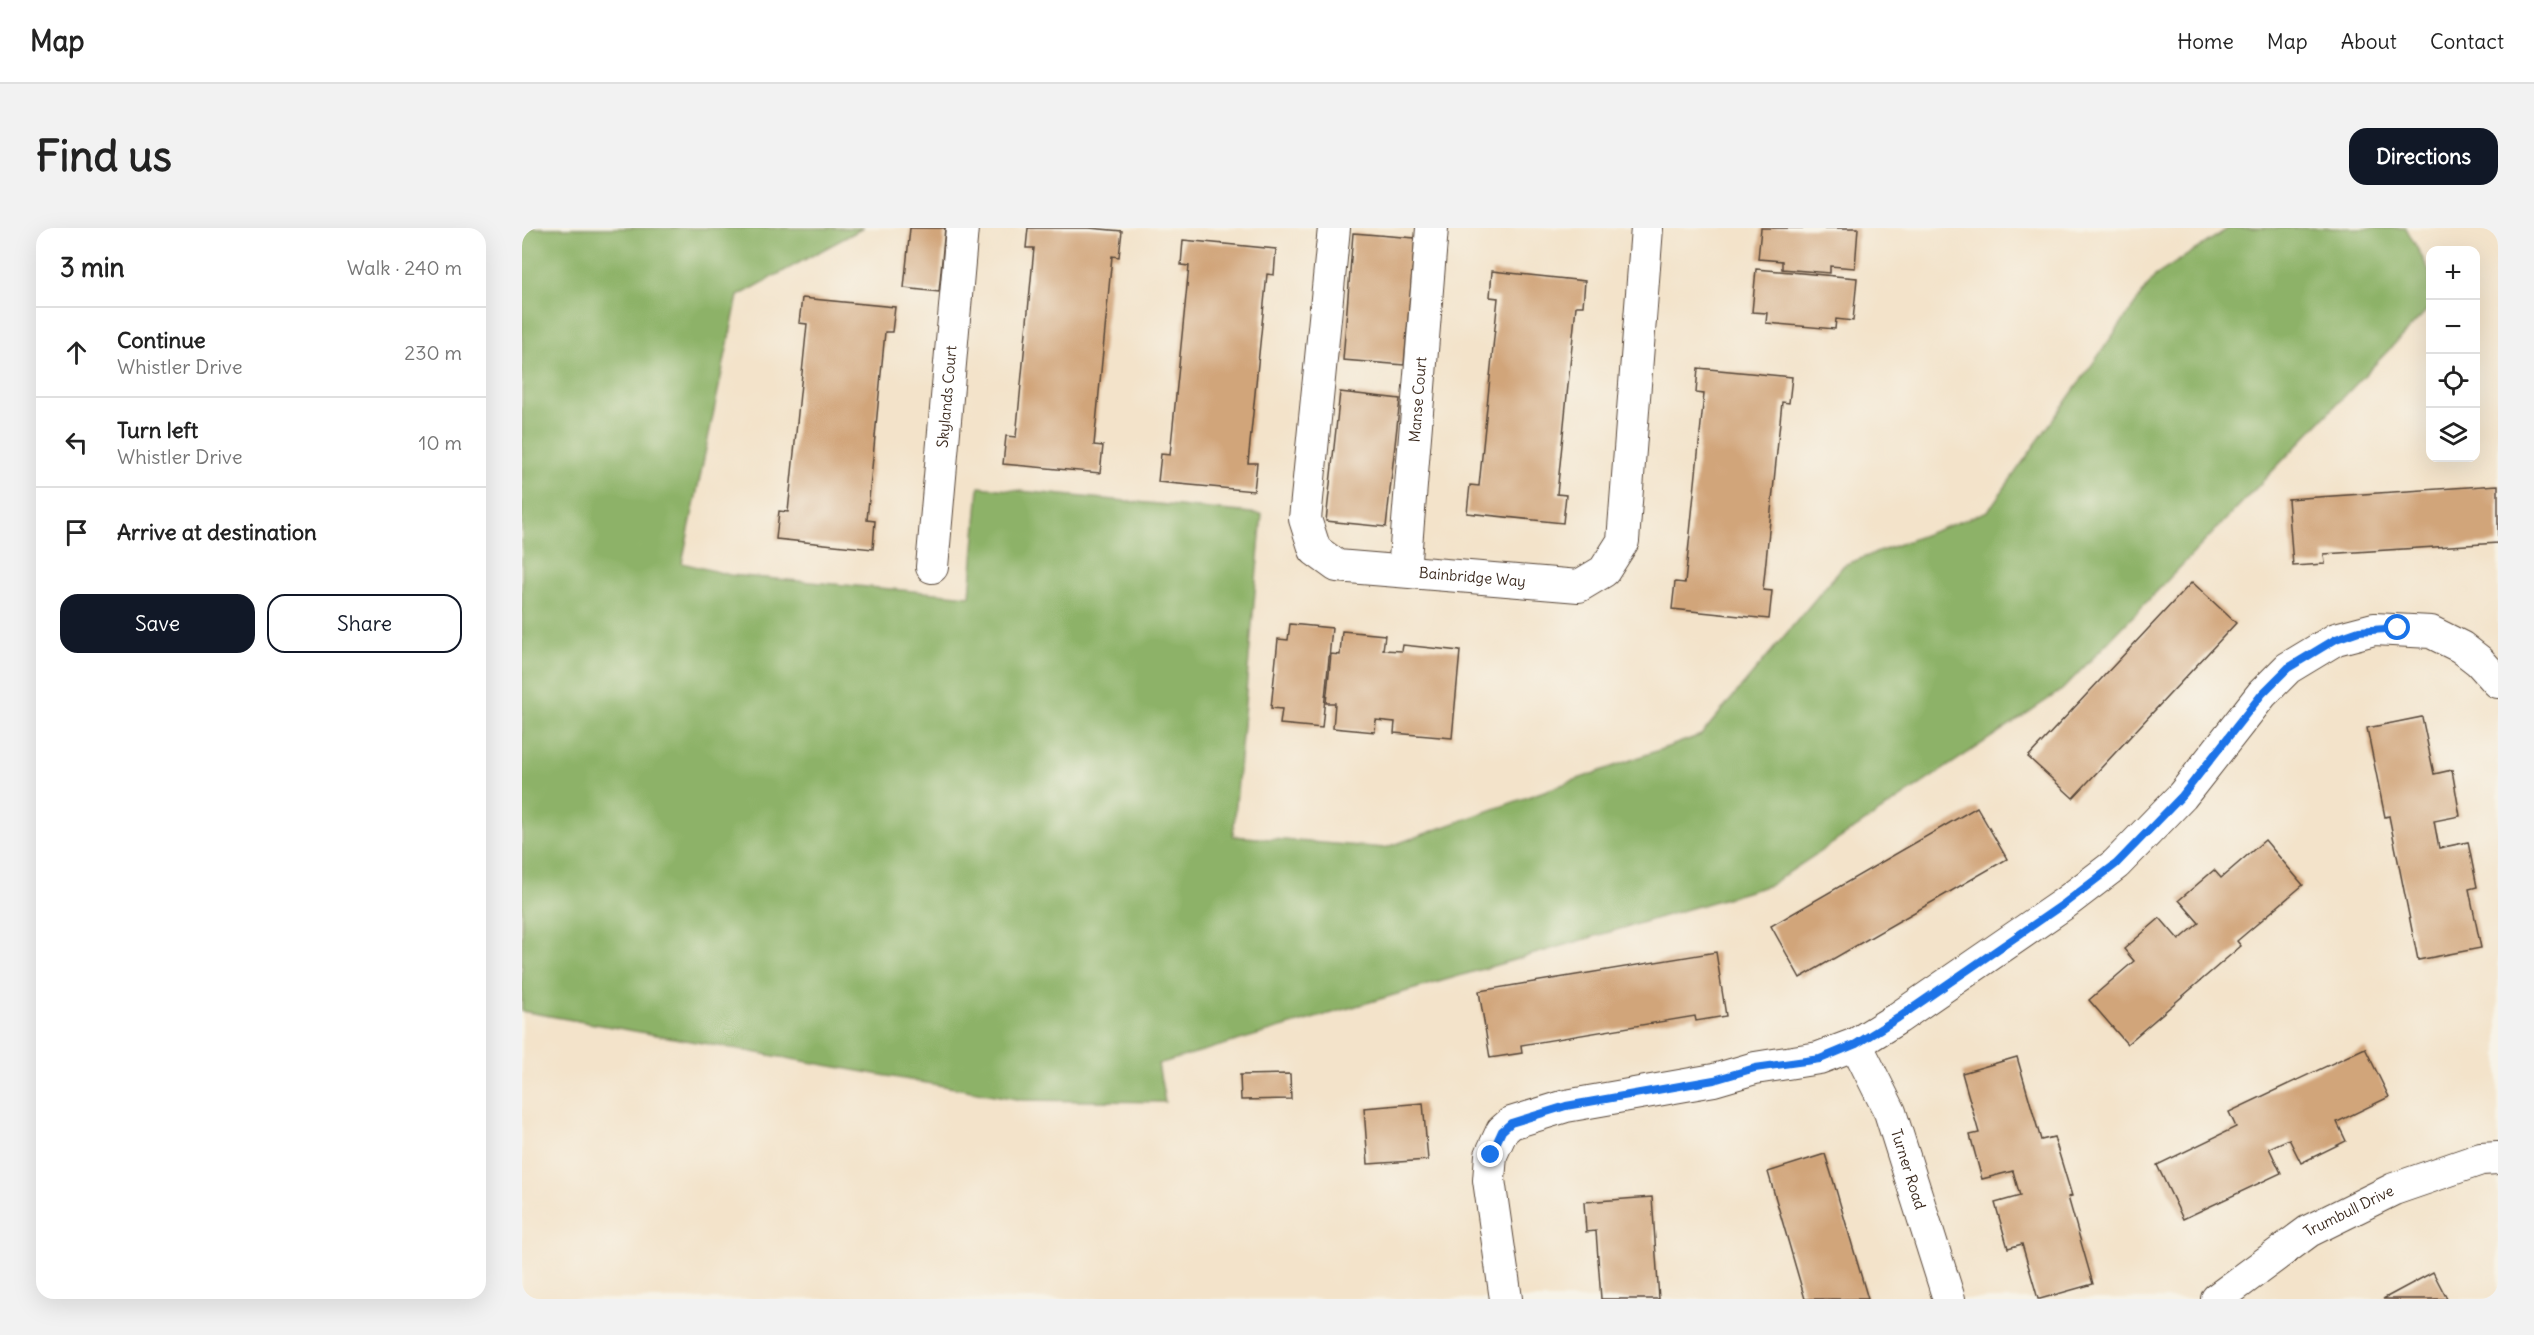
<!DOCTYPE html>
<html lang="en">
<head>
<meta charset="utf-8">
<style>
	body { margin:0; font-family:Delius,sans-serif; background:#f2f2f2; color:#222 }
	.controls { position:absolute; right:18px; top:18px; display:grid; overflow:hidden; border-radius:12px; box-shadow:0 6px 24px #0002 }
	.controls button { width:54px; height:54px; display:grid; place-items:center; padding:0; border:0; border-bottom:2px solid #e0e0e0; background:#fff; color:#222; font:30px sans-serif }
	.stop { position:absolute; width:18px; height:18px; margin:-14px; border:4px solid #1a73e8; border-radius:50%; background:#fff }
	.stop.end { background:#1a73e8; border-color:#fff; box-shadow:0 2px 6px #0008 }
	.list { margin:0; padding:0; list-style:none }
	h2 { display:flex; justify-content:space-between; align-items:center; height:78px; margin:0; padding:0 24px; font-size:26px }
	h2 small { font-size:20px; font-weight:400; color:#767676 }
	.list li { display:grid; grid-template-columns:39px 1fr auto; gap:18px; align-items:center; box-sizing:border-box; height:90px; padding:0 24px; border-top:2px solid #e0e0e0 }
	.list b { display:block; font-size:22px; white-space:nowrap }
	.list p { margin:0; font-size:20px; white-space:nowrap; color:#767676 }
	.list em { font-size:20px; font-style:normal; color:#767676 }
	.actions { display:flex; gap:12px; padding:18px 24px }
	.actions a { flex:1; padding:14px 0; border:2px solid #111827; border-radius:18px; text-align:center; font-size:21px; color:#111827 }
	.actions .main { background:#111827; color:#fff }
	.icon { flex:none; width:33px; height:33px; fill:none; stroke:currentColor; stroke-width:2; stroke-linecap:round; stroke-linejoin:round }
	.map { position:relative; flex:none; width:1976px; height:1071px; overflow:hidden; border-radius:18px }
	header { display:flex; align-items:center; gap:36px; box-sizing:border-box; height:84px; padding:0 30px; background:#fff; border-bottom:2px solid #e0e0e0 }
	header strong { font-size:28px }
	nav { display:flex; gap:33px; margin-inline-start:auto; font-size:21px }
	.intro { display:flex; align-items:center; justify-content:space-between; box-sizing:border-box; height:144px; padding:0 36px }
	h1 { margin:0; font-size:42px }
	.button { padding:15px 27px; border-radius:18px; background:#111827; color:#fff; font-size:21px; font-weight:700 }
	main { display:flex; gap:36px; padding:0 36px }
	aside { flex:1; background:#fff; border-radius:18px; box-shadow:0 6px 24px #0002 }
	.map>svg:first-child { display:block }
	.forest { fill:#8db267; stroke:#646e42; stroke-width:1.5 }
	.building { fill:#d1a57a }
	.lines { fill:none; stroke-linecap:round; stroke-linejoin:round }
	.minor-casing { stroke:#574638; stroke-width:34 }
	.minor { stroke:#fff; stroke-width:32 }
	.route { stroke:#1a73e8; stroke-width:8 }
	.labels { text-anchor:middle; stroke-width:4.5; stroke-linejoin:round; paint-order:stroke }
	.street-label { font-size:15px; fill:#3b2a1e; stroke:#f7f3e8 }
</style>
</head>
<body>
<header>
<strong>Map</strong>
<nav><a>Home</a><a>Map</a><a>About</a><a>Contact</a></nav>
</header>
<div class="intro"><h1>Find us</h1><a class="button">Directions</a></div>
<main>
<aside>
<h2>3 min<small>Walk · 240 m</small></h2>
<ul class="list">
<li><svg class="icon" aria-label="ahead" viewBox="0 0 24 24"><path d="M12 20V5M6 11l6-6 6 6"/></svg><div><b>Continue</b><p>Whistler Drive</p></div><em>230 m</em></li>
<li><svg class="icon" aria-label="left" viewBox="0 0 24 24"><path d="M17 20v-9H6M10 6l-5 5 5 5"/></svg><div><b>Turn left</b><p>Whistler Drive</p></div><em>10 m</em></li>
<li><svg class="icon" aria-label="arrive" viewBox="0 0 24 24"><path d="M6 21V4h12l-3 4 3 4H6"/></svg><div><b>Arrive at destination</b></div></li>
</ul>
<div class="actions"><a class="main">Save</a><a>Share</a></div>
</aside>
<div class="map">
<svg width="1976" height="1071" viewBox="0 0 1976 1071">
	<rect width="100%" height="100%" fill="#f7f3e8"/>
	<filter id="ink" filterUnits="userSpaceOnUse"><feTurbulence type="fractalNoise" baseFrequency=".0167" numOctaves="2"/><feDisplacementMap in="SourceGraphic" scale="12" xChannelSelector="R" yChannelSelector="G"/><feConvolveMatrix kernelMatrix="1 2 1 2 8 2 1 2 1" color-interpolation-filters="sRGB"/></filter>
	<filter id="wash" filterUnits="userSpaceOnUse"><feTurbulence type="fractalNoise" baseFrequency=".008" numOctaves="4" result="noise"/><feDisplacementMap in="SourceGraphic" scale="24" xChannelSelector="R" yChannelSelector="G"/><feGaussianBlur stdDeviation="1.35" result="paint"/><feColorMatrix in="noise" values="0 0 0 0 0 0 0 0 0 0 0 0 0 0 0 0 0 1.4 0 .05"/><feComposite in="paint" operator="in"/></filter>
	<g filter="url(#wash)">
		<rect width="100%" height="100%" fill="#f3e3ca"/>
		<path class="forest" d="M 0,0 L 341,0 L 216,68 L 160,335 L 208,347 L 448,368 L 457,259 L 740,286 L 711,608 L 863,620 L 1179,507 L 1322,337 L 1466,283 L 1633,48 L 1707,0 L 1884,0 L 1908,44 L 1908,79 L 1540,462 L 1248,657 L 636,836 L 643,874 L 500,872 L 0,783 Z"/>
		<g id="blocks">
			<g class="building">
				<path d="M 388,0 L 423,0 L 417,64 L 382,60 Z"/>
				<path d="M 506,0 L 567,0 L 600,3 L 597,29 L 590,28 L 572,217 L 581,218 L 578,245 L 481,236 L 484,208 L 494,209 L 512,20 L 504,20 Z"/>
				<path d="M 1239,0 L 1336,0 L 1333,40 L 1308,38 L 1308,45 L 1260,41 L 1260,33 L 1236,31 Z"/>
				<path d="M 831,5 L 893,10 L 882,137 L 821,132 Z"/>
				<path d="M 661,12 L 754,21 L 752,47 L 745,46 L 726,235 L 735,235 L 732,263 L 636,254 L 639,226 L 648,227 L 667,38 L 659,37 Z"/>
				<path d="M 1234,41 L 1335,50 L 1331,93 L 1314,91 L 1313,101 L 1244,95 L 1245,85 L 1230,84 Z"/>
				<path d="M 970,43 L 1063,53 L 1061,78 L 1054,78 L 1035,266 L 1044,267 L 1041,295 L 945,285 L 948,257 L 957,258 L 976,70 L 968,69 Z"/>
				<path d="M 280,70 L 373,79 L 370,104 L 363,104 L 345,292 L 353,293 L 351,321 L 254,311 L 257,283 L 266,284 L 285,96 L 277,95 Z"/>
				<path d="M 1176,140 L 1270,149 L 1267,175 L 1260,174 L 1241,362 L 1250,363 L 1247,391 L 1150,381 L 1153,354 L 1163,355 L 1182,166 L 1174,165 Z"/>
				<path d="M 818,164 L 878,171 L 864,299 L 804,293 Z"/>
				<path d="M 1976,257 L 1976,315 L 1802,326 L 1803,336 L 1771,338 L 1766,271 Z"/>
				<path d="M 1670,354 L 1714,395 L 1551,570 L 1506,529 Z"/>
				<path d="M 768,396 L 810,400 L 800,500 L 758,496 L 760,481 L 749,480 L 756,411 L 766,412 Z"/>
				<path d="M 820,403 L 863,407 L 861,422 L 880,423 L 881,417 L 938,423 L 930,510 L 872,505 L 873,494 L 854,492 L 853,504 L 811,500 L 813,475 L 804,475 L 809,426 L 818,427 Z"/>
				<path d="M 1900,489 L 1912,546 L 1930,542 L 1938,588 L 1912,593 L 1917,620 L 1946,614 L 1955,659 L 1947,661 L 1959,720 L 1896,732 L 1867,588 L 1863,589 L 1845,500 Z"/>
				<path d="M 1455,579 L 1485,631 L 1278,750 L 1249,698 Z"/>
				<path d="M 1743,612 L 1781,657 L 1715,713 L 1719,718 L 1605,816 L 1567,772 L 1612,733 L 1602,721 L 1638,690 L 1657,712 L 1677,695 L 1657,672 L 1692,642 L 1699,650 Z"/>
				<path d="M 1194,724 L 1204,788 L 1174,793 L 1173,788 L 999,817 L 1000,825 L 968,830 L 957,763 Z"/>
				<path d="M 1843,820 L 1867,869 L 1815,894 L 1824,913 L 1779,935 L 1767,911 L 1747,920 L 1759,945 L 1661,991 L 1635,937 L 1714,899 L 1707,884 Z"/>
				<path d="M 1495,829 L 1519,912 L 1532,909 L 1550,968 L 1546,969 L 1571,1056 L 1518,1071 L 1516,1071 L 1500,1016 L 1486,1020 L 1473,975 L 1498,968 L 1491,943 L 1460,951 L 1448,907 L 1457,905 L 1440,845 Z"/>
				<path d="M 768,846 L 769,871 L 719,872 L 718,847 Z"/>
				<path d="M 901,875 L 906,932 L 846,936 L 842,880 Z"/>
				<path d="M 1303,926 L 1312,955 L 1346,1071 L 1283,1071 L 1246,944 Z"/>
				<path d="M 1130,969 L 1137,1071 L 1079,1071 L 1074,1003 L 1064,1004 L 1062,974 Z"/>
				<path d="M 1911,1044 L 1925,1071 L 1861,1071 Z"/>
			</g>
		</g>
	</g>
	<g filter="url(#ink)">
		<use href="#blocks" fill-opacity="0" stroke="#574638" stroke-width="1.5"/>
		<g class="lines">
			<g class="minor-casing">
				<g id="minor">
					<path id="s1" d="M 812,0 L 783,291 L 793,322 L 815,338 L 1057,358 L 1082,343 L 1101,313 L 1125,0"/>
					<path id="s2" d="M 410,339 L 440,0"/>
					<path id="s3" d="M 882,343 L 910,0"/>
					<path id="s4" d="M 1334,816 L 1368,884 L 1427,1071"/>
					<path d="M 984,1071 L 967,952 L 969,927 L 980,903 L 989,895 L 1044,878 L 1192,852 L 1233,840 L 1297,830 L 1334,816 L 1376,790 L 1543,675 L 1594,636 L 1660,568 L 1740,466 L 1766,440 L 1814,411 L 1852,401 L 1909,404 L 1939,419 L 1957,433 L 1976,454"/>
					<path id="s5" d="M 1695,1071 L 1787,1003 L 1872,961 L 1959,931 L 1976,930"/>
				</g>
			</g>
			<use href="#minor" class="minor"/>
		</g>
	</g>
	<g class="lines" filter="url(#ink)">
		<path class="route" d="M 969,927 L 980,903 L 989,895 L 1044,878 L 1192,852 L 1233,840 L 1298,831 L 1334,816 L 1376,790 L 1543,675 L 1594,636 L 1660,568 L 1740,466 L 1766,440 L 1814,411 L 1837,403 L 1876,400"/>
	</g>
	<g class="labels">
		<g class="street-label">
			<text dy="5" stroke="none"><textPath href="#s2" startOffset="171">Skylands Court</textPath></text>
			<text dy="5" stroke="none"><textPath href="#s3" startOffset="172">Manse Court</textPath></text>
			<text dy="5" stroke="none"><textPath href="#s1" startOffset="488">Bainbridge Way</textPath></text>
			<text dy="5" stroke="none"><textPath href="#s4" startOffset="136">Turner Road</textPath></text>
			<text dy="5" stroke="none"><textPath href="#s5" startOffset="159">Trumbull Drive</textPath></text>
		</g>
	</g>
</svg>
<div class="controls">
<button>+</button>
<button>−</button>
<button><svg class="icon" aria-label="locate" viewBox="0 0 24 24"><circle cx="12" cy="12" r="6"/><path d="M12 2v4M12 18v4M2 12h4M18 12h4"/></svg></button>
<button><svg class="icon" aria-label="layers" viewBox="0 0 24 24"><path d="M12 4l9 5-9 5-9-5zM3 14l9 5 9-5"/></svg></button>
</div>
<div class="stop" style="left:1876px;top:400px"></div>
<div class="stop end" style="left:969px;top:927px"></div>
</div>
</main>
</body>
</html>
